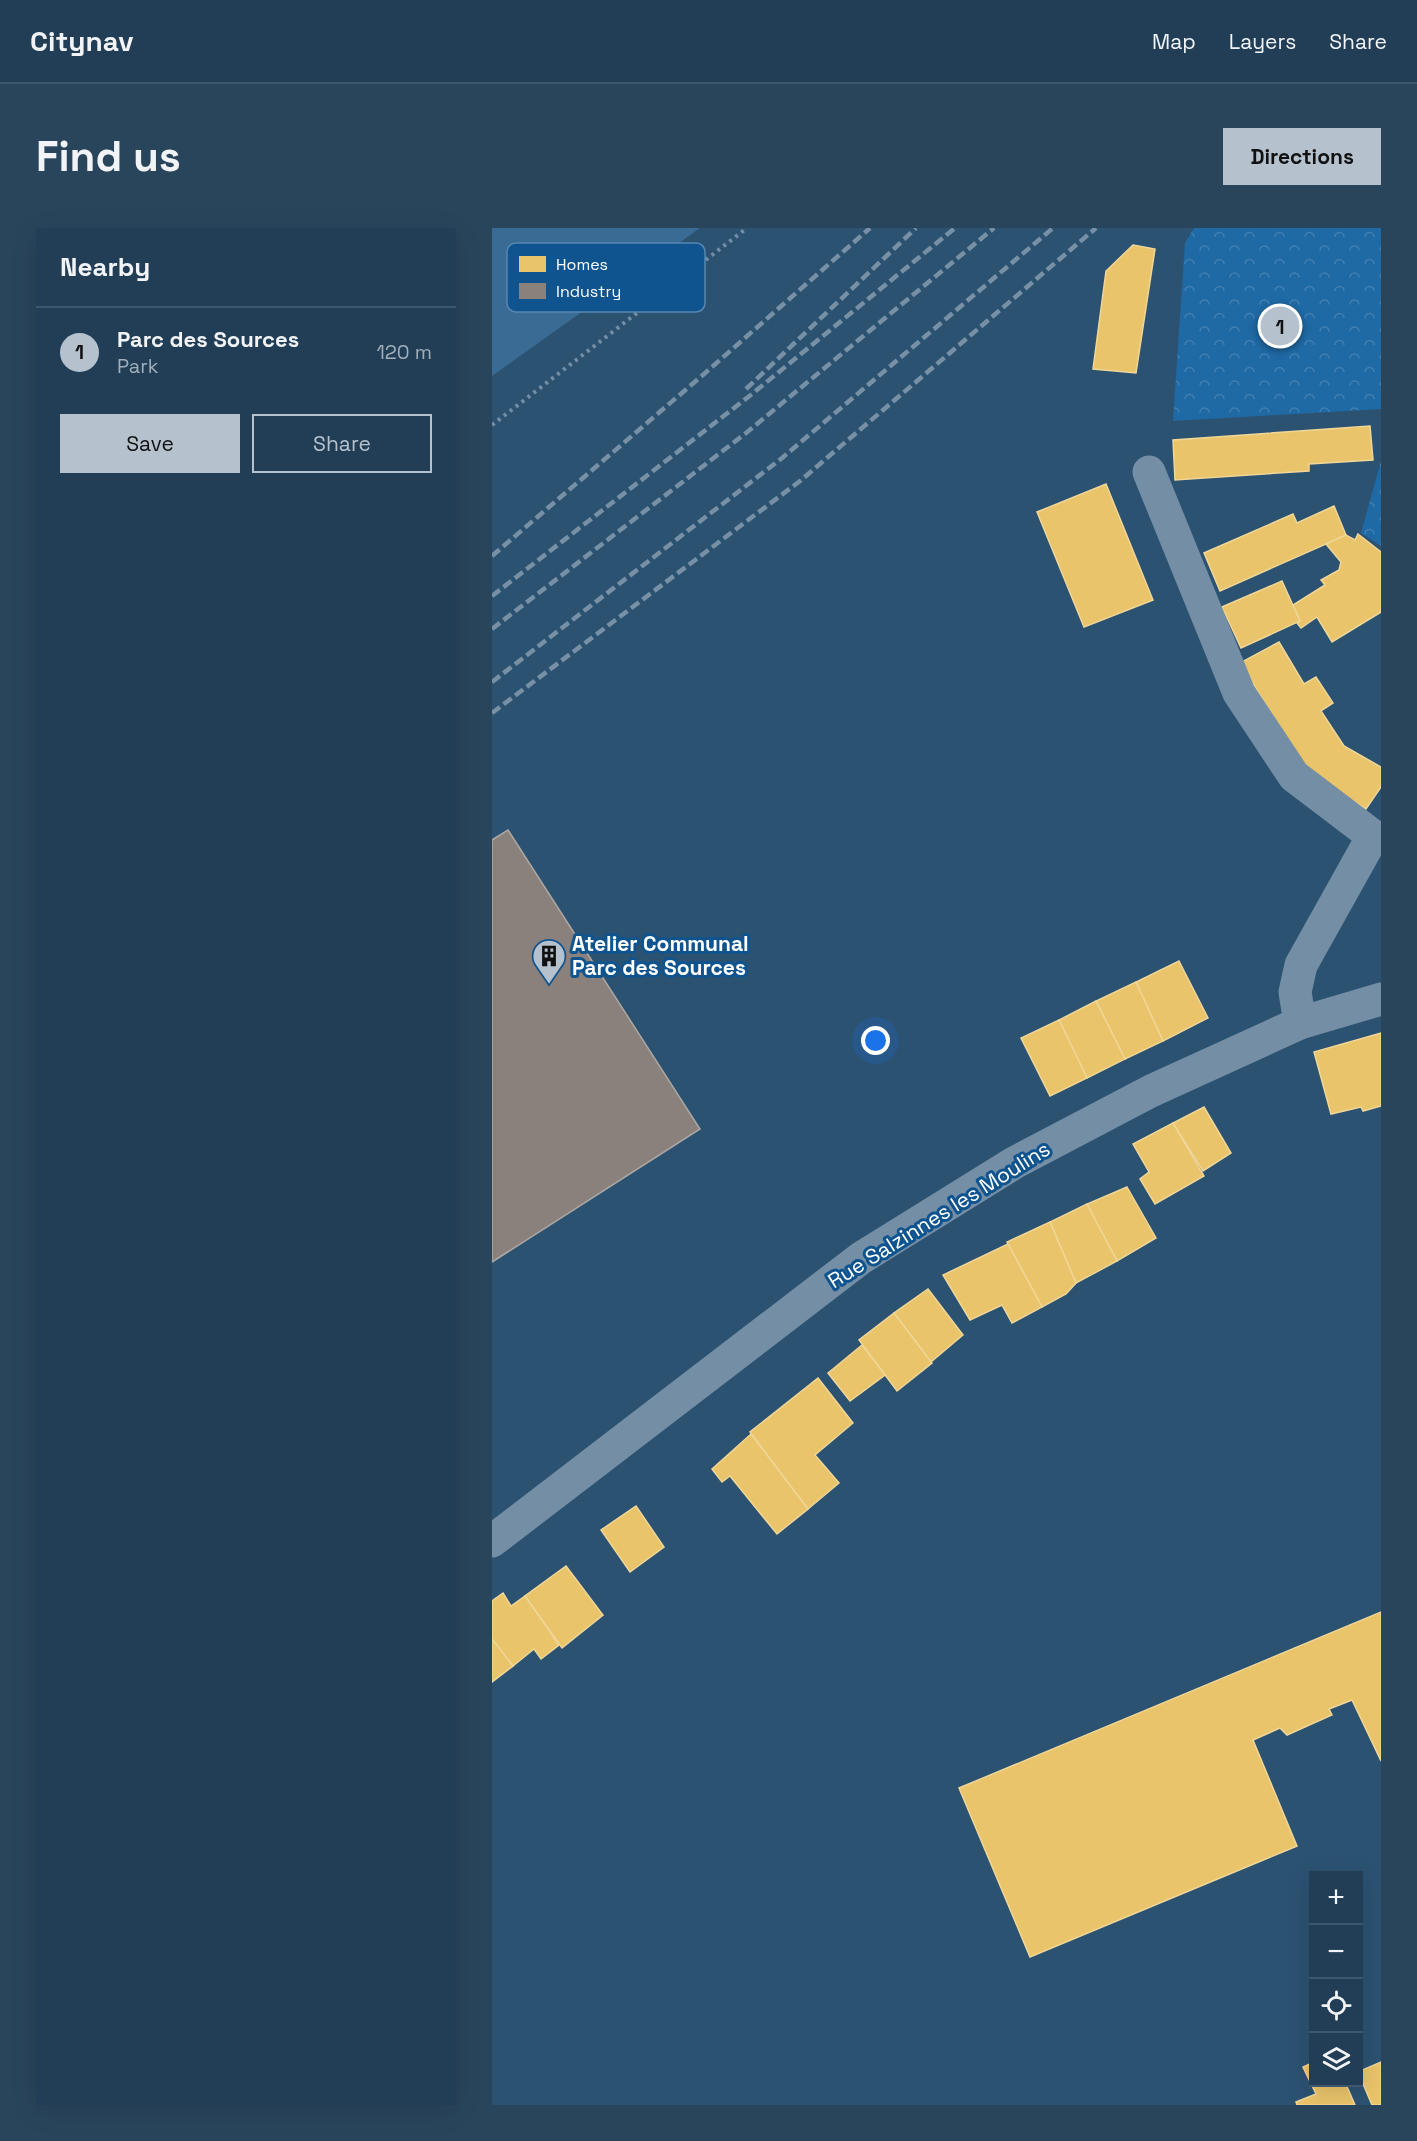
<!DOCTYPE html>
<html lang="en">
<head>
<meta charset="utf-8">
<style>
	body { margin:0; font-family:"Space Grotesk",sans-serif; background:#29455c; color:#f1f3f6 }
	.controls { position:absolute; right:18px; bottom:18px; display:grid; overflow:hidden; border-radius:0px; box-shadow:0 6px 24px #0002 }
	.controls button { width:54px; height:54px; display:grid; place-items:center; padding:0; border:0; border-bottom:2px solid #3e576c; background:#213e56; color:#f1f3f6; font:30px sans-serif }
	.you { position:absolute; left:384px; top:813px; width:21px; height:21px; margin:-15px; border:4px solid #fff; border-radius:50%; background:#1a73e8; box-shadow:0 0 0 9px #1a73e833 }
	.badge { display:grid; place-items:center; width:39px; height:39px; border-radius:50%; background:#b5c2ce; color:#111; font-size:20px; font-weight:700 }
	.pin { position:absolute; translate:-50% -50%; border:3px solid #fff; box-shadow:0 2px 6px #0006 }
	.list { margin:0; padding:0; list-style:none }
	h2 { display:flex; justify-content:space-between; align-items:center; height:78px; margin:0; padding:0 24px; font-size:26px }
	h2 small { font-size:20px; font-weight:400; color:#a2aeb9 }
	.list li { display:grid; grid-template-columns:39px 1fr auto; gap:18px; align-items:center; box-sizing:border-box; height:90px; padding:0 24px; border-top:2px solid #3e576c }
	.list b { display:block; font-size:22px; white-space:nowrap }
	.list p { margin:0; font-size:20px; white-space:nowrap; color:#a2aeb9 }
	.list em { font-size:20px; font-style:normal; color:#a2aeb9 }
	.actions { display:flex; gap:12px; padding:18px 24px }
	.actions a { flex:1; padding:14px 0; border:2px solid #b5c2ce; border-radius:0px; text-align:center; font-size:21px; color:#b5c2ce }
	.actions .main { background:#b5c2ce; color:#111 }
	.icon { flex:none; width:33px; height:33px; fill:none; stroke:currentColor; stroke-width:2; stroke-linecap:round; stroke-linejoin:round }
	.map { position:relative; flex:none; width:889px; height:1877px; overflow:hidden; border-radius:0px }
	header { display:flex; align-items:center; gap:36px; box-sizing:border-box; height:84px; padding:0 30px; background:#213e56; border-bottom:2px solid #3e576c }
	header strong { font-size:28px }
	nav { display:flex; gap:33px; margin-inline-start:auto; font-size:21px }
	.intro { display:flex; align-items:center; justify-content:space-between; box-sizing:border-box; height:144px; padding:0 36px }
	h1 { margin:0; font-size:42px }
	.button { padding:15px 27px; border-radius:0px; background:#b5c2ce; color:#111; font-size:21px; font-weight:700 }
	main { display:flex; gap:36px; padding:0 36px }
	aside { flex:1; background:#213e56; border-radius:0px; box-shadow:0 6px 24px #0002 }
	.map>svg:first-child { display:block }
	.forest { fill:url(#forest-crowns) }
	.water { fill:#396b95 }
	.homes { fill:#e9c46a; stroke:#f0d697; stroke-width:1.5 }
	.industry { fill:#8a817c; stroke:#ada7a3; stroke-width:1.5 }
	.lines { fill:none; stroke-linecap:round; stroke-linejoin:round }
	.path { stroke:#738ea5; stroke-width:4; stroke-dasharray:3 4.5; stroke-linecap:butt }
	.minor { stroke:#738ea5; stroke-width:33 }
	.tertiary { stroke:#738ea5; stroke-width:33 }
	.rail { stroke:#7790a5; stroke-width:4.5; stroke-dasharray:10 4.5; stroke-linecap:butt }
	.labels { text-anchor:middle; stroke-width:6; stroke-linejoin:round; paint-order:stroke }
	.poi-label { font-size:21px; font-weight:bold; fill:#fff; stroke:#0f548f; text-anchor:start }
	.street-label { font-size:21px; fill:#fff; stroke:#0f548f }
	.key { fill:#0f548f; stroke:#5787b1; stroke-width:1.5 }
	.key-label { font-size:16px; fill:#fff }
</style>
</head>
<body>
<header>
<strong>Citynav</strong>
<nav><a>Map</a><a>Layers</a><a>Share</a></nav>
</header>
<div class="intro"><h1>Find us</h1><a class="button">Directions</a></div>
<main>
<aside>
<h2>Nearby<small></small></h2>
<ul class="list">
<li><span class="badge">1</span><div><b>Parc des Sources</b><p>Park</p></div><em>120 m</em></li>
</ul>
<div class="actions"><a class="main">Save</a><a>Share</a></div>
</aside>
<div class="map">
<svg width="889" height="1877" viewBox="0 0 889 1877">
	<defs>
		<pattern id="forest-crowns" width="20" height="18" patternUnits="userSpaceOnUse" patternTransform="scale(1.5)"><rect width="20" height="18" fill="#1f69a4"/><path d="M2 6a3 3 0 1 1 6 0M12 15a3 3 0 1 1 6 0" fill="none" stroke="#4180b2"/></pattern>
	</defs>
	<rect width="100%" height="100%" fill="#2c5272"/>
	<g class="forest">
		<path d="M 702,0 L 889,0 L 889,181 L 681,193 L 693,15 Z"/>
		<path d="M 889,233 L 889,318 L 869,305 Z"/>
	</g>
	<path class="water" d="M 0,0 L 208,0 L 0,148 Z"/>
	<g class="homes">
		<path d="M 641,17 L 663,21 L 644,145 L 601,141 L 614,43 Z"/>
		<path d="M 878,198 L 881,232 L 817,236 L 817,243 L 683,252 L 681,212 Z"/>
		<path d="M 614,256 L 661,372 L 592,399 L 545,284 Z"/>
		<path d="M 842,278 L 854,307 L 728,363 L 712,325 L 801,286 L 805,295 Z"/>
		<path d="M 866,306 L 889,324 L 889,384 L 840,414 L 825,389 L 809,400 L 805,395 L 808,393 L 801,377 L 833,357 L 829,352 L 847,342 L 849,334 L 834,316 L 854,307 L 863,312 Z"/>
		<path d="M 790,353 L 808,393 L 749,420 L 730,379 Z"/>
		<path d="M 787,414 L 812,456 L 824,449 L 841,475 L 829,483 L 852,518 L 889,539 L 889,559 L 874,581 L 817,546 L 748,435 Z"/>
		<path d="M 687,733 L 716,790 L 671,813 L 644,754 Z"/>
		<path d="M 644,754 L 671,813 L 633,831 L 604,773 Z"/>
		<path d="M 604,773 L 633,831 L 595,850 L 567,792 Z"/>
		<path d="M 567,792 L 595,850 L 558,868 L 529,810 Z"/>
		<path d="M 889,805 L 889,878 L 871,883 L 869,879 L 839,886 L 822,824 Z"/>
		<path d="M 712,879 L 739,925 L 711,943 L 681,895 Z"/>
		<path d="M 681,895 L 712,948 L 663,976 L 648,951 L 657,944 L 641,916 Z"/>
		<path d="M 635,959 L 664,1010 L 625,1033 L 595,976 Z"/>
		<path d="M 595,976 L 625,1033 L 584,1055 L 558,994 Z"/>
		<path d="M 558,994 L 584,1055 L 574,1066 L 550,1079 L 515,1014 Z"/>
		<path d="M 516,1016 L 550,1079 L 520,1095 L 510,1077 L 478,1092 L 451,1047 Z"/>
		<path d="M 436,1061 L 471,1107 L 439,1134 L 402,1085 Z"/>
		<path d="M 402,1085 L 440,1135 L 405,1163 L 367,1112 Z"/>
		<path d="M 370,1117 L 393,1147 L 358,1173 L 336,1145 Z"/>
		<path d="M 326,1150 L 361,1195 L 323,1227 L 347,1255 L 316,1281 L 258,1204 Z"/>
		<path d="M 259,1206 L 316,1281 L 285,1306 L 238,1248 L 230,1254 L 220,1241 Z"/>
		<path d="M 144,1278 L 172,1319 L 138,1344 L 109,1302 Z"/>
		<path d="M 74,1338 L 111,1387 L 70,1420 L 33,1368 Z"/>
		<path d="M 11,1365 L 19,1378 L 33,1368 L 67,1417 L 49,1431 L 42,1421 L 21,1438 L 0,1411 L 0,1373 Z"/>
		<path d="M 889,1384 L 889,1533 L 860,1472 L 837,1481 L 840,1487 L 795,1507 L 788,1500 L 761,1512 L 805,1618 L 538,1729 L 467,1560 Z"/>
		<path d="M 0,1411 L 21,1438 L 0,1454 Z"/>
		<path d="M 822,1834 L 822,1854 L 853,1854 L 863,1877 L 805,1877 L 804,1874 L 824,1866 L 811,1839 Z"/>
		<path d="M 889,1834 L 889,1877 L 880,1877 L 866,1844 Z"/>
	</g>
	<path class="industry" d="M 16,602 L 208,901 L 0,1034 L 0,612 Z"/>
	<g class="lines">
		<path class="path" d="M 0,197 L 255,0"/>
		<path class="minor" d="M 657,244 L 747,465 L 802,548 L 881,608 L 809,737 L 803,764 L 808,795"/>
		<path class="tertiary" d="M 0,1313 L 369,1030 L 522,935 L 659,863 L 808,795 L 889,771"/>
		<g class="rail">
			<path d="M 254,161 L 424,0"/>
			<path d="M 0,328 L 212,146 L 378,0"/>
			<path d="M 0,368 L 260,166 L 463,0"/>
			<path d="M 0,401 L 254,205 L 502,0"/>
			<path d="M 0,454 L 290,230 L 561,0"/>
			<path d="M 0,485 L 308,253 L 604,0"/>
		</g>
	</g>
	<defs>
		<g id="building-pin" transform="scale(1.725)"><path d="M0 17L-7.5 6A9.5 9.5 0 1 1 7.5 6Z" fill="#b5c2ce" stroke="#0f548f"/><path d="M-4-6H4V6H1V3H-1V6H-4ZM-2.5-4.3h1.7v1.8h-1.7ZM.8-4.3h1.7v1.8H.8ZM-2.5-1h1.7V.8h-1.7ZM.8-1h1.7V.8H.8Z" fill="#111"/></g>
	</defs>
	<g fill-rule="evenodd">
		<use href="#building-pin" x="57" y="728"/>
	</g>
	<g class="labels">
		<g class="poi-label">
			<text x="80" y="723">Atelier Communal<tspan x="80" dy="24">Parc des Sources</tspan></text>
		</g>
		<g class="street-label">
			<text transform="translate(447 987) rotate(-32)" y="7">Rue Salzinnes les Moulins</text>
		</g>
	</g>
	<rect x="15" y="15" width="198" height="69" rx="9" class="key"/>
	<rect x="27" y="28" width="27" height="16" fill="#e9c46a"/>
	<rect x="27" y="55" width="27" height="16" fill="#8a817c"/>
	<g class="key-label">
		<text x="64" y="42">Homes</text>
		<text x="64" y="69">Industry</text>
	</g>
</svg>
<div class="controls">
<button>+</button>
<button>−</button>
<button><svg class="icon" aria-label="locate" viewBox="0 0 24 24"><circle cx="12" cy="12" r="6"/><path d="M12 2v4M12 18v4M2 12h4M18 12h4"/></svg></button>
<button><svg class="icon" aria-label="layers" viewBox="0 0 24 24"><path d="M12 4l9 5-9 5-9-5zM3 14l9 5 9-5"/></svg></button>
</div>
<div class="you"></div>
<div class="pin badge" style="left:788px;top:98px">1</div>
</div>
</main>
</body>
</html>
